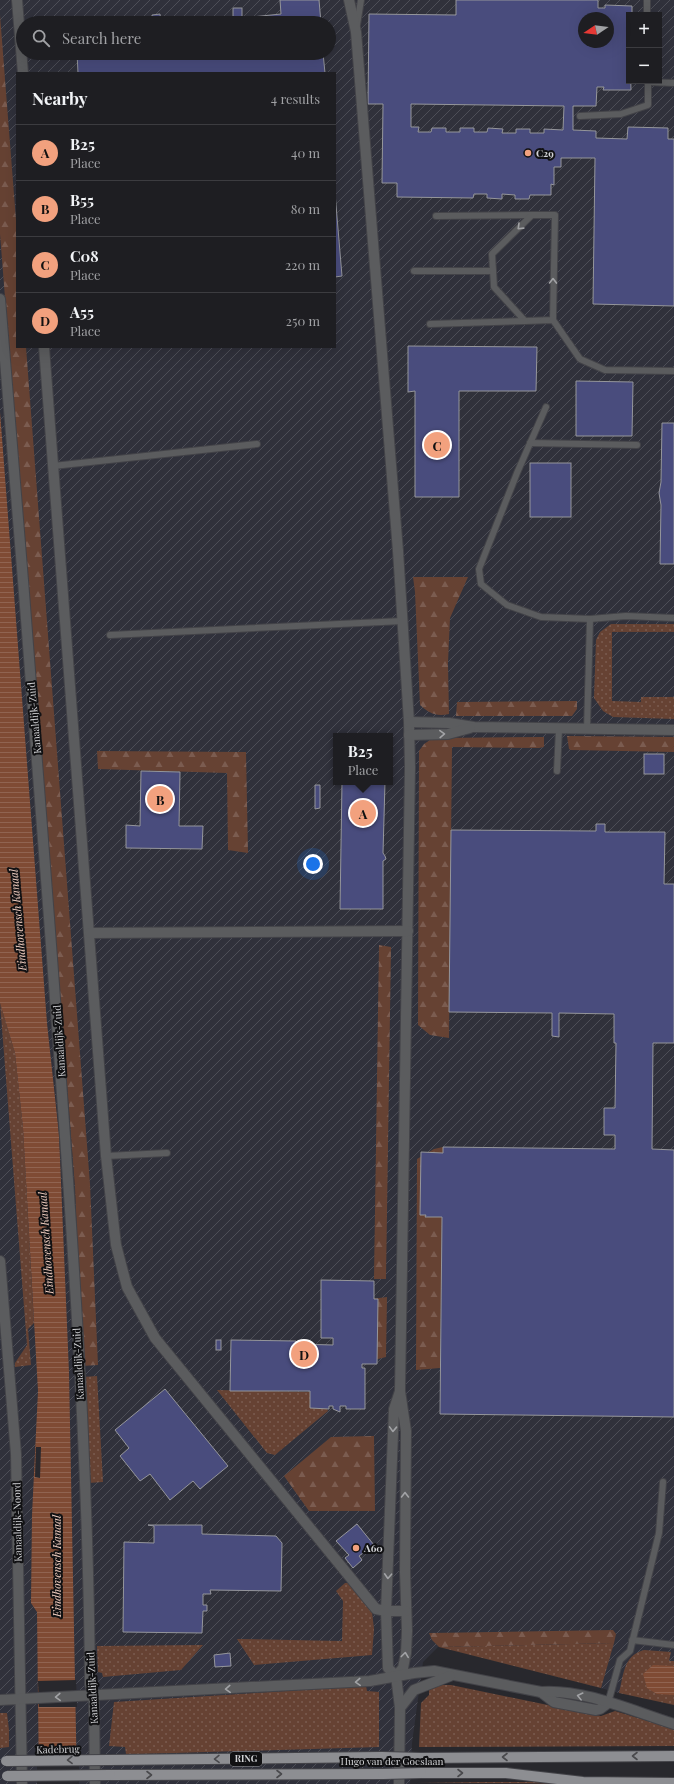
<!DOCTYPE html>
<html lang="en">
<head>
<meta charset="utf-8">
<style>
	body { margin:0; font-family:"Playfair Display",serif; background:#2b2b2f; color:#f1f3f6 }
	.controls { position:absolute; right:12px; top:12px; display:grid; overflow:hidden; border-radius:0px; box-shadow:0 4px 16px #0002 }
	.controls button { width:36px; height:36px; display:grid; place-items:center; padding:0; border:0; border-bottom:1px solid #3c3c40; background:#1e1e22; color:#f1f3f6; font:20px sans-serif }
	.compass { position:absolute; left:578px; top:12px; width:36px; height:36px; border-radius:50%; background:#1e1e22; box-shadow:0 4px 16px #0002; rotate:257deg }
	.you { position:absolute; left:313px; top:864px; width:14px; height:14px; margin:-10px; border:3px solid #fff; border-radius:50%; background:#1a73e8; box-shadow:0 0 0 6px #1a73e833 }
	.badge { display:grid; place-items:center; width:26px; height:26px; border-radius:50%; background:#f2a17e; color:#111; font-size:13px; font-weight:700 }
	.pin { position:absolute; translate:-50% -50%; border:2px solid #fff; box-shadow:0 1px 4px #0006 }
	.popup { position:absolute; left:333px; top:733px; width:60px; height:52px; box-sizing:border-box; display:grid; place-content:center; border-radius:0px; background:#1e1e22; filter:drop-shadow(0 1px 3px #0005); font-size:13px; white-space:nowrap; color:#a1a2a5 }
	.popup b { font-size:15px; color:#f1f3f6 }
	.popup::after { content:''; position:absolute; left:50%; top:100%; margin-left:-8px; border:8px solid transparent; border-top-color:#1e1e22 }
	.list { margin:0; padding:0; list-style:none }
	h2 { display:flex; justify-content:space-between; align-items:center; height:52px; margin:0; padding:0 16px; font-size:17px }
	h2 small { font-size:13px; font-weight:400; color:#a1a2a5 }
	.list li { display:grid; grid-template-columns:26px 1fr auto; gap:12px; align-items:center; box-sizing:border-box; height:56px; padding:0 16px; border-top:1px solid #3c3c40 }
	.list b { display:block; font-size:15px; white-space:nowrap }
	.list p { margin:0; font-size:13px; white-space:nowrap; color:#a1a2a5 }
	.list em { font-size:13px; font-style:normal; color:#a1a2a5 }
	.icon { flex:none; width:22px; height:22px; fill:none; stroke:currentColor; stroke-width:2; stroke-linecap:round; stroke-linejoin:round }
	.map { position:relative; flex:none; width:674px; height:1784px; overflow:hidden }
	.search { position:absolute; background:#1e1e22; box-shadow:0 4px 16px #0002; left:16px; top:16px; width:320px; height:44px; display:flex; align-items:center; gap:10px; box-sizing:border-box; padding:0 14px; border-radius:22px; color:#a1a2a5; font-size:15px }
	.panel { position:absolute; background:#1e1e22; box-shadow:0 4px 16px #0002; left:16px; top:72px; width:320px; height:276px; border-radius:0px }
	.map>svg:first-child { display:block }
	.industrial { fill:url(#industrial-furrows); fill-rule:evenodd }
	.green { fill:url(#green-dots) }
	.forest { fill:url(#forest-firs) }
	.water { fill:url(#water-rules) }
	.pier { fill:#28282d }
	.building { fill:#494c7d; stroke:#95969b; fill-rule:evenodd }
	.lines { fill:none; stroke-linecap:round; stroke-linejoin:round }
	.service-casing { stroke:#434348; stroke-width:8 }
	.minor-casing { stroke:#434348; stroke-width:12 }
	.tertiary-casing { stroke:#434348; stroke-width:12 }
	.primary-casing { stroke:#434348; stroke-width:12 }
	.service { stroke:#5b5c5e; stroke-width:6 }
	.minor { stroke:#5b5c5e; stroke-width:10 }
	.tertiary { stroke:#5b5c5e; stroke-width:10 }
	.primary { stroke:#8d8e92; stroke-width:10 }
	.primary-bridge-casing { stroke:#434348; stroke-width:12; stroke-linecap:butt }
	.primary-bridge { stroke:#8d8e92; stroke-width:10 }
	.oneway { stroke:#a2a3a6 }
	.oneway2 { stroke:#49494c }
	.poi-dot { fill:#f2a17e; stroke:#111113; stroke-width:1.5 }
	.labels { text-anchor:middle; stroke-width:4; stroke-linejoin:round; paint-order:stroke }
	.shield { fill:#111113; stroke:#98999c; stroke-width:1 }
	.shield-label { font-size:9px; font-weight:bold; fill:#d2d3d6 }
	.poi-label { font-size:10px; font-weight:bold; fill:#d2d3d6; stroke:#111113; text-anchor:start }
	.street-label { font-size:10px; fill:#d2d3d6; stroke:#111113 }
	.water-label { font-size:11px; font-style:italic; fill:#f4d1c3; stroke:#111113 }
</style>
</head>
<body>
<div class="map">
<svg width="674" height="1784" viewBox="0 0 674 1784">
	<defs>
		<pattern id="industrial-furrows" width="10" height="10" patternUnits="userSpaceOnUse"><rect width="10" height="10" fill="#30313b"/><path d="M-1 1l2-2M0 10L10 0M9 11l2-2" fill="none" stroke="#4d4e57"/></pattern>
		<pattern id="green-dots" width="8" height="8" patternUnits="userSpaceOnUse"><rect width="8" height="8" fill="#664233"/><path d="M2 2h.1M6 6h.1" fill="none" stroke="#7b5c50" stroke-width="1.8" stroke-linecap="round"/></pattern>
		<pattern id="forest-firs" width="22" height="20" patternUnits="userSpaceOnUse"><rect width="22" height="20" fill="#664233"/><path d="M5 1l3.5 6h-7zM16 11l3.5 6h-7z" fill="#7b5c50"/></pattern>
		<pattern id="water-rules" width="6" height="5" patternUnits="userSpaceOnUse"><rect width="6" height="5" fill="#7f4b34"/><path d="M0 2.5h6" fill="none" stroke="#906451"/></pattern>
	</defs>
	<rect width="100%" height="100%" fill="#28282d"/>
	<path class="industrial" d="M 0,0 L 674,0 L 674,1686 L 619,1693 L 441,1644 L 423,1662 L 412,1743 L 410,1784 L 0,1784 ZM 629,15 L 659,15 L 659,81 L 629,81 ZM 584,18 L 608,18 L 608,42 L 584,42 ZM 23,23 L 329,23 L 329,53 L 23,53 ZM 17,73 L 335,73 L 335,347 L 17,347 ZM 336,736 L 390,736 L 390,782 L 336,782 Z"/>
	<g class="green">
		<path d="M 611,624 L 674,624 L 674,632 L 612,632 L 612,701 L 641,702 L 641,697 L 674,697 L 674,719 L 613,717 L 603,711 L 594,698 L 596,640 L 600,632 Z"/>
		<path d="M 0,1003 L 15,1053 L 23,1128 L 34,1323 L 28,1329 L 31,1365 L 15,1367 L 15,1363 L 27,1345 Z"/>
		<path d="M 97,1376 L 103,1482 L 88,1483 L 83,1377 Z"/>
		<path d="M 217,1390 L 311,1392 L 326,1407 L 328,1411 L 275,1455 L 267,1453 Z"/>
		<path d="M 345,1583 L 349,1583 L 372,1612 L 374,1629 L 372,1655 L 254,1665 L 237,1639 L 342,1641 L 343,1601 L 336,1591 Z"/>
		<path d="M 614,1643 L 601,1688 L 439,1647 Z"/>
		<path d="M 203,1645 L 181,1670 L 103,1677 L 102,1673 L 98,1672 L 97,1646 Z"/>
		<path d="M 644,1650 L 671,1652 L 669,1661 L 674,1661 L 674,1705 L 619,1693 C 624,1674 623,1656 644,1650 Z"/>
		<path d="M 442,1685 L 451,1685 L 601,1716 L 615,1711 L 674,1729 L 674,1746 L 419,1747 L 421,1703 L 429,1695 L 429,1688 Z"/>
		<path d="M 366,1686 L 367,1691 L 379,1692 L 379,1747 L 141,1754 L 126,1754 L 125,1747 L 109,1746 L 114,1702 Z"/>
		<path d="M 0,1713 L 7,1713 L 9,1730 L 9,1747 L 0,1748 Z"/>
		<path d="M 483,1782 L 628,1782 L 674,1784 L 418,1783 Z"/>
	</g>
	<g class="forest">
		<path d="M 0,15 L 17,233 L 17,347 L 26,347 L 90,1184 L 98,1365 L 82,1366 L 75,1187 L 0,234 Z"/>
		<path d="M 413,577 L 468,577 L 450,618 L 448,663 L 449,714 C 436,717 429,713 420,705 L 415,592 Z"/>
		<path d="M 577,701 L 577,709 L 572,716 L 456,716 L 457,702 Z"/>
		<path d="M 567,736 L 674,737 L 674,752 L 571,750 L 569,749 Z"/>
		<path d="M 544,737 L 544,747 L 539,748 L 452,747 L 449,1038 L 430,1035 L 418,1025 L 419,751 L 424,744 L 433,738 Z"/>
		<path d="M 97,751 L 246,752 L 248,853 L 228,850 L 227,773 L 98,769 Z"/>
		<path d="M 379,945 L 391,947 L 386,1279 L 374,1279 Z"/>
		<path d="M 443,1147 L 440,1368 L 416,1370 L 417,1159 L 434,1149 Z"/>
		<path d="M 387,1297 L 386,1357 L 374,1360 L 371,1299 Z"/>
		<path d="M 374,1436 L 375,1511 L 309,1511 L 284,1476 L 331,1437 Z"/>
		<path d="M 613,1630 L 616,1634 L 614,1643 L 439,1647 L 432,1640 L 429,1633 Z"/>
	</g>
	<g class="water">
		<path d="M 0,412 L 47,1023 L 59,1135 L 69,1372 L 77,1784 L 39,1784 L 37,1612 L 31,1603 L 32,1515 L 38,1391 L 23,1128 L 15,1053 L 0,1003 Z"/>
		<path d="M 653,1665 L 674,1666 L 674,1695 L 657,1694 L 647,1688 L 643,1674 Z"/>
	</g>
	<g class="pier">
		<path d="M 36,1447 L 41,1447 L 40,1478 L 35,1477 Z"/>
		<path d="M 76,1680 L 77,1707 L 39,1707 L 38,1681 Z"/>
		<rect x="37" y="1747" width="42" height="37"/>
	</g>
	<g class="building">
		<path d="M 280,0 L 319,0 L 321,23 L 177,23 L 233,18 L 233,8 L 242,8 L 242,18 L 281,14 Z"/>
		<path d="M 456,0 L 598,0 L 598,8 L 605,8 L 605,5 L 632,6 L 632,15 L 629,15 L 631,90 L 603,90 L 604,87 L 597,87 L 596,106 L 573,106 L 573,130 L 596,131 L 596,138 L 627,139 L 628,127 L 668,128 L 668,139 L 674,139 L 674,306 L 593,304 L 595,158 L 561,158 L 561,167 L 554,167 L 554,185 L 551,184 L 551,195 L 530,195 L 529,199 L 515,199 L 515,195 L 502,194 L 502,199 L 487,198 L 487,194 L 474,194 L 473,198 L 397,197 L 397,183 L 382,183 L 383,104 L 368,104 L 369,14 L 456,15 ZM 584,18 L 608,18 L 608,42 L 584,42 ZM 411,104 L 564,106 L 563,130 L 544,129 L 544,133 L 530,133 L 530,129 L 516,129 L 516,133 L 502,133 L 503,129 L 488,128 L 487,132 L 474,132 L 474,128 L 460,128 L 460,132 L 446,132 L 446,128 L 432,128 L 431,132 L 418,132 L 419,127 L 411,127 Z"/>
		<path d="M 160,14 L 161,23 L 152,23 L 152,15 Z"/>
		<path d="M 77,53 L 323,53 L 325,73 L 78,73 Z"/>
		<path d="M 335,193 L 342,276 L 335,277 Z"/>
		<path d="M 408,346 L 537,347 L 536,391 L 459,391 L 459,497 L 415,497 L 415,391 L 408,392 Z"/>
		<path d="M 576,381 L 633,382 L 632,436 L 576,436 Z"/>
		<path d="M 662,423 L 674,423 L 674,564 L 660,564 L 661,505 L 659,493 L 661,482 Z"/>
		<rect x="530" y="463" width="41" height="54"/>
		<rect x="644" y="754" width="20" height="20"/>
		<path d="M 141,771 L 180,772 L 179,826 L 203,826 L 202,849 L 126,848 L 126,825 L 140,826 Z"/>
		<path d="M 342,782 L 385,782 L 383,853 L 385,856 L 386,859 L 383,861 L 383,909 L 340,909 Z"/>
		<path d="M 315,785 L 320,785 L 320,808 L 315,809 Z"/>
		<path d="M 596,824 L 605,824 L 605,832 L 665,832 L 664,884 L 674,884 L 674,1043 L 653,1043 L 652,1149 L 674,1150 L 674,1417 L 440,1414 L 442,1217 L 425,1217 L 426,1215 L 420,1215 L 421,1152 L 443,1153 L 443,1147 L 615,1149 L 615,1135 L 604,1135 L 604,1108 L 615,1108 L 616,1043 L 614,1043 L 614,1014 L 559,1013 L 559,1037 L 552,1036 L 552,1013 L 449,1012 L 451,830 L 596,831 Z"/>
		<path d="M 321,1280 L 374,1281 L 374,1299 L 378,1299 L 377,1364 L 362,1364 L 362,1368 L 365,1368 L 365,1409 L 346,1409 L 346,1406 L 340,1406 L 340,1412 L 333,1409 L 333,1406 L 329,1406 L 329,1409 L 310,1408 L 310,1391 L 230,1391 L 231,1340 L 296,1341 L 296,1344 L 333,1345 L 333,1338 L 321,1338 Z"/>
		<rect x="216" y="1340" width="5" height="10"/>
		<path d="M 165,1389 L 228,1466 L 200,1489 L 193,1481 L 170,1500 L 150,1474 L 140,1481 L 120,1456 L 129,1448 L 115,1430 Z"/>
		<path d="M 357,1524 L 374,1545 L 359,1556 L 362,1560 L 353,1568 L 345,1558 L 349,1555 L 336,1541 Z"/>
		<path d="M 148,1525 L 202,1525 L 202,1534 L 276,1536 L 282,1543 L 281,1591 L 210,1590 L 211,1594 L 203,1594 L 203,1605 L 207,1605 L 207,1611 L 203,1611 L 202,1633 L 123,1632 L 124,1542 L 154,1543 L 154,1526 Z"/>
		<path d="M 230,1653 L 231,1666 L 215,1667 L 214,1655 Z"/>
	</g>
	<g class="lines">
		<g class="service-casing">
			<g id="service">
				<path d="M 647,0 L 647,15"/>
				<path d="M 357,25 L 361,0"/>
				<path d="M 648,82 L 674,83"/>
				<path d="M 580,116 L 621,114 L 648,105 L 648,81"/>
				<path d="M 436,216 L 532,215"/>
				<path d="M 414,271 L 493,271"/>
				<path d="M 553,320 L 525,321 L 494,287 L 492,254 L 532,215 L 555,215 L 553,320 L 580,359 L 605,370 L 674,371"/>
				<path d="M 430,324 L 525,321"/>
				<path d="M 546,407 L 517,473 L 479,569 L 481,584 L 507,605 L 541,617 L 590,619 L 626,616 L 674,618"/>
				<path d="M 530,443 L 637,445"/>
				<path d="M 53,466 L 257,444"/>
				<path d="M 110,635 L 403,621"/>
				<path d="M 587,729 L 590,619"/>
				<path d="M 557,771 L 559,729"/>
				<path d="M 106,1156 L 167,1153"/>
				<path d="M 632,1640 L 674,1645"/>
				<path d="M 608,1703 L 620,1660 L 630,1651 L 659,1533 L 663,1482"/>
			</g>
		</g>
		<g class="minor-casing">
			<g id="minor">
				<path d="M 17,0 L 23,73"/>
				<path d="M 349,0 L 356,32 L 398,551 L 409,722 L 410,767 L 400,1391 L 406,1431 L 405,1572 L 407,1631 L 406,1653 L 403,1668 L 396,1676 L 388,1668 L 386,1611 L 394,1409 L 400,1391"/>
				<path d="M 0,299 C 17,505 34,712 49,918 C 68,1173 88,1428 90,1684 L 93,1696"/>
				<path d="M 44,347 L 106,1156 L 116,1245 L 127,1287 L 155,1338 L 376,1609 L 386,1611 L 406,1611"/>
				<path d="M 409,722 L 449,723 L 474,727 L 674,730"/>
				<path d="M 409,735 L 448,734 L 470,728"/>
				<path d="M 90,933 L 408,931"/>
				<path d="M 0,1261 L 16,1454 L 22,1784"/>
			</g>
		</g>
		<g class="tertiary-casing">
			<g id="tertiary">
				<path d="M 396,1676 L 400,1708 L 399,1784"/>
				<path d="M 541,1692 L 554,1702 L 596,1710 L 600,1709 L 608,1703"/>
				<path d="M 93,1696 L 94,1703 L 95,1784"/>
				<path d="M 0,1700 L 370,1681 L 414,1673 L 434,1671 L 541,1692 C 585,1689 632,1711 674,1724"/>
				<path d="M 400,1708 L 414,1690 L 450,1676"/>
			</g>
		</g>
		<g class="primary-casing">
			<g id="primary">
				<path d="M 421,1758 L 674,1756"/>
				<path d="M 109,1760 L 382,1757"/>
				<path d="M 421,1773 L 506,1773 L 583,1782 L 674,1783"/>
				<path d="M 110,1775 L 383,1774"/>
			</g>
		</g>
		<use href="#service" class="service"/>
		<use href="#minor" class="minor"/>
		<use href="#tertiary" class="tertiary"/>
		<use href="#primary" class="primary"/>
		<g class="primary-bridge-casing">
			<g id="primary-bridge">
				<path d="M 382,1757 L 421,1758"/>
				<path d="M 6,1761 L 109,1760"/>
				<path d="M 383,1774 L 421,1773"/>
				<path d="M 7,1776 L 110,1775"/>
			</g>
		</g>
		<use href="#primary-bridge" class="primary-bridge"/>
	</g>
	<defs><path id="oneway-chevron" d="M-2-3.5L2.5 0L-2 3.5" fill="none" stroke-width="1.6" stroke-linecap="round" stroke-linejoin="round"/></defs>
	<g class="oneway">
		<use href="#oneway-chevron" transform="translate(520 227) rotate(136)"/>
		<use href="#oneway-chevron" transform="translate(553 281) rotate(-89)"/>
		<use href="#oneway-chevron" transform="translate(442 734) rotate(-2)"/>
		<use href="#oneway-chevron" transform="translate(393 1429) rotate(92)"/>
		<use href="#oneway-chevron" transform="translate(405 1495) rotate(-90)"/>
		<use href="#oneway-chevron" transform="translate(388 1576) rotate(93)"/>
		<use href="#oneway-chevron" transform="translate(405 1655) rotate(-83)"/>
		<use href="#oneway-chevron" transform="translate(358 1682) rotate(177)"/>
		<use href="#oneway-chevron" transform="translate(228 1689) rotate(177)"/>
		<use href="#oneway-chevron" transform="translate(580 1696) rotate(-166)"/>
		<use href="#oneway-chevron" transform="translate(58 1697) rotate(178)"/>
	</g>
	<g class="oneway2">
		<use href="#oneway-chevron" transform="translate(635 1756) rotate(180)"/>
		<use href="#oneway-chevron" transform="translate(505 1757) rotate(180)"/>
		<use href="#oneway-chevron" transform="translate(217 1759) rotate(179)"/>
		<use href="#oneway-chevron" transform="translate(70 1760) rotate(179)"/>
		<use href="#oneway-chevron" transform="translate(460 1773)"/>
		<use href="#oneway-chevron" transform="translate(279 1774)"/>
		<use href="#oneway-chevron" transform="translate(149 1775)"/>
	</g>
	<g class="poi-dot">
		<circle cx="528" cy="153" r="4"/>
		<circle cx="356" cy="1548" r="4"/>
	</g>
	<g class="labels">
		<rect class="shield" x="230" y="1752" width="32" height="14" rx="3"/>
		<g class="shield-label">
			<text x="246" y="1762">RING</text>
		</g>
		<g class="poi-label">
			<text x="536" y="157">C29</text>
			<text x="364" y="1552">A60</text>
		</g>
		<g class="street-label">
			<text transform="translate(34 718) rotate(-95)" y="4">Kanaaldijk-Zuid</text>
			<text transform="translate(59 1041) rotate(-94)" y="4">Kanaaldijk-Zuid</text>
			<text transform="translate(78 1364) rotate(-93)" y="4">Kanaaldijk-Zuid</text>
			<text transform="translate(17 1522) rotate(-91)" y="4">Kanaaldijk-Noord</text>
			<text transform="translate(92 1688) rotate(-93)" y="4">Kanaaldijk-Zuid</text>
			<text transform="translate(58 1749) rotate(-1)" y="4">Kadebrug</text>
			<text x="392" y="1765">Hugo van der Goeslaan</text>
		</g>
		<g class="water-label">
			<text transform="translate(18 920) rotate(-95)" y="4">Eindhovensch Kanaal</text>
			<text transform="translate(46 1243) rotate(-94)" y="4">Eindhovensch Kanaal</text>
			<text transform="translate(57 1566) rotate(-90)" y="4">Eindhovensch Kanaal</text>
		</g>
	</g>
</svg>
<div class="controls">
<button>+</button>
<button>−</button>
</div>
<svg class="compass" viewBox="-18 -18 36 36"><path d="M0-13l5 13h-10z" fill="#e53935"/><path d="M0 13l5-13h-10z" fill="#a1a2a5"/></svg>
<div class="you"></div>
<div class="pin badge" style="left:363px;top:813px">A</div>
<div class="popup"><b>B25</b>Place</div>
<div class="pin badge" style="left:160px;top:799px">B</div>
<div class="pin badge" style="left:437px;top:445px">C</div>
<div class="pin badge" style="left:304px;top:1354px">D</div>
<div class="search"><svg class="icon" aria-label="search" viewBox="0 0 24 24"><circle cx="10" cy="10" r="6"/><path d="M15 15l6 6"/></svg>Search here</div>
<section class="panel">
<h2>Nearby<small>4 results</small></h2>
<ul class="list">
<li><span class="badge">A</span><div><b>B25</b><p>Place</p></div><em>40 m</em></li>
<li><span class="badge">B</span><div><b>B55</b><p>Place</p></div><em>80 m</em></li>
<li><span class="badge">C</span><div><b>C08</b><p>Place</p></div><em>220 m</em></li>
<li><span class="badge">D</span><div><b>A55</b><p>Place</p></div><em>250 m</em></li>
</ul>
</section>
</div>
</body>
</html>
